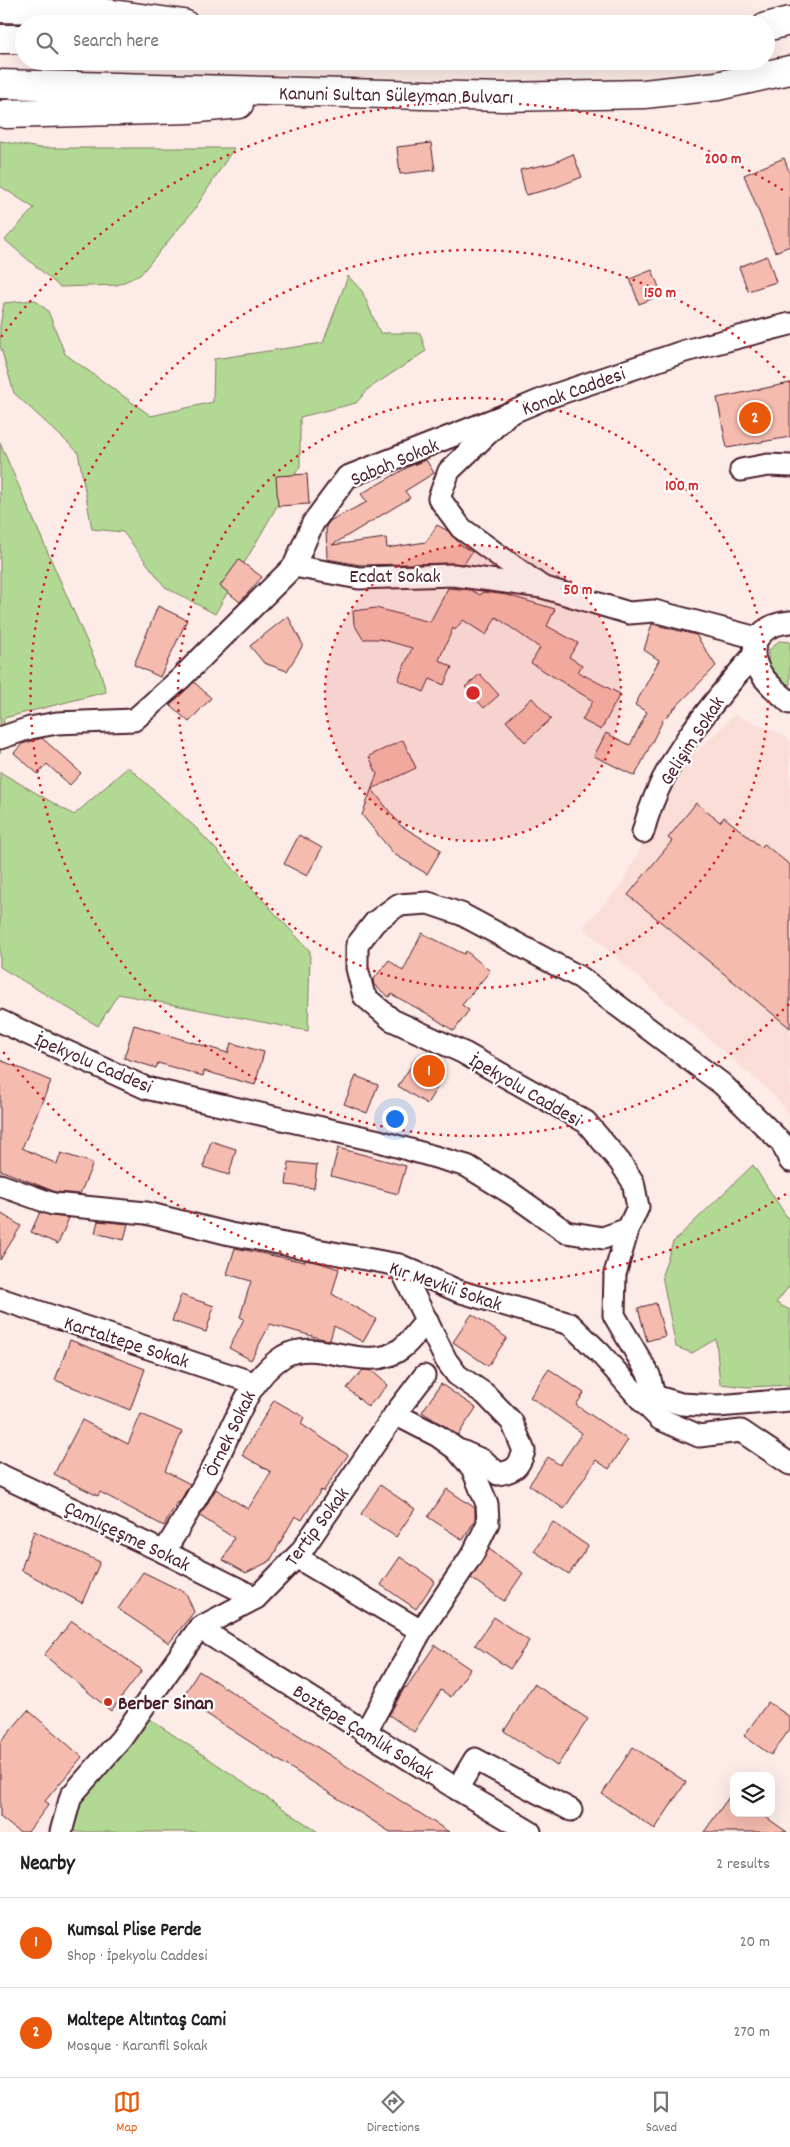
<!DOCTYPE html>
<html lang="en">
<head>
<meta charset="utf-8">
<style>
	body { margin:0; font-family:Dekko,sans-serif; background:#f6f6f6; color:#202124 }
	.controls { position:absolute; right:15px; bottom:15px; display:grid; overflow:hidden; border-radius:10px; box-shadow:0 5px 20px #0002 }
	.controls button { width:45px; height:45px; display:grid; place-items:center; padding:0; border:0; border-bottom:1px solid #e0e0e0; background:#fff; color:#202124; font:25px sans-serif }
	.you { position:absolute; left:394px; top:1118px; width:18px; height:18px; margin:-12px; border:4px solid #fff; border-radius:50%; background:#1a73e8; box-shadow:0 0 0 8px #1a73e833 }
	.badge { display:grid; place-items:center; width:32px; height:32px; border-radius:50%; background:#ea580c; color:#fff; font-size:16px; font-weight:700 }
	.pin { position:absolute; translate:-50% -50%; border:2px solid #fff; box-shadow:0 1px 5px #0006 }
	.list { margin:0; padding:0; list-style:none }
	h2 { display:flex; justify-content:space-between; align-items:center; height:65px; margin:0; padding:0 20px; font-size:21px }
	h2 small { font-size:16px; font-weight:400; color:#757577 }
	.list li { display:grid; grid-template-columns:32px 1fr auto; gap:15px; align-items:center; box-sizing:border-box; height:90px; padding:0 20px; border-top:1px solid #e0e0e0 }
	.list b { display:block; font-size:19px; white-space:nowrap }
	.list p { margin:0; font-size:16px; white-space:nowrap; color:#757577 }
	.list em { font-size:16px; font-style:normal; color:#757577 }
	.icon { flex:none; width:28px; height:28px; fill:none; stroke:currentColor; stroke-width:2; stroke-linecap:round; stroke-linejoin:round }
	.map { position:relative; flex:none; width:790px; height:1832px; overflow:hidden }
	.search { position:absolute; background:#fff; box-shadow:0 5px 20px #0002; left:15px; right:15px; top:15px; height:55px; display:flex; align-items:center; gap:12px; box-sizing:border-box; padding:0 18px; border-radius:28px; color:#757577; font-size:19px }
	.sheet { height:245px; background:#fff }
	nav { display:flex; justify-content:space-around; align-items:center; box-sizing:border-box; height:70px; border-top:1px solid #e0e0e0; background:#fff; font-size:14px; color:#757577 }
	nav a { display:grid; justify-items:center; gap:2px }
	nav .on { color:#ea580c }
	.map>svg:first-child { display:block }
	.built { fill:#faddd6 }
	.green { fill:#b2d994; stroke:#7e7c60 }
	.building { fill:#f5bbaf; stroke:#4a1f2b }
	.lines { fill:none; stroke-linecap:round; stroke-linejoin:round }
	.minor-casing { stroke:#4a1f2b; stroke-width:25 }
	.major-casing { stroke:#4a1f2b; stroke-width:31 }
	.minor { stroke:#fff; stroke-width:21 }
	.major { stroke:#fff; stroke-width:28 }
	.ring { fill:none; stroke:#d62828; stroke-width:2.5; stroke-dasharray:2.5 5 }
	.poi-dot { fill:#c8321e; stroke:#fff; stroke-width:2 }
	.labels { text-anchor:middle; stroke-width:4.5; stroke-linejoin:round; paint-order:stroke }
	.street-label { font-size:20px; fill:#4a1f2b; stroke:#fff }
	.poi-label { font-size:20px; font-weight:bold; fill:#4a1f2b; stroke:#fff; text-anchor:start }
	.centre { fill:#d62828; stroke:#fff; stroke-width:2.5 }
	.ring-label { font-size:15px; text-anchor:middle; font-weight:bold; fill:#d62828; stroke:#fff; stroke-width:4.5; stroke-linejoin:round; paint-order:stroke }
</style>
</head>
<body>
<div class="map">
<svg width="790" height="1832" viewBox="0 0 790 1832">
	<rect width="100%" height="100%" fill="#fcebe7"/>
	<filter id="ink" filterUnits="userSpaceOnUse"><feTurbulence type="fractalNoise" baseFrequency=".02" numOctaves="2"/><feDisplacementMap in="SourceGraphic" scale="10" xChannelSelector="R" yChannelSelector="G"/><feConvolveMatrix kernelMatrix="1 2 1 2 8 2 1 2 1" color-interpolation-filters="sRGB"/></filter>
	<g filter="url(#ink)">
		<path class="built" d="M 735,715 L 785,736 L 790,741 L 790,1116 L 774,1095 L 665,1001 L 583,927 L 620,887 L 691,757 Z"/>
		<g class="green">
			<path d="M 0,141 L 39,148 L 234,148 L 194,210 L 140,275 L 117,285 L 60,287 L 5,240 L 34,208 L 0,186 Z"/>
			<path d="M 348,276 L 362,291 L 380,333 L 420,333 L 426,351 L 368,389 L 356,403 L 300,417 L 300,466 L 215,614 L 165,587 L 123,532 L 92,529 L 78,452 L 14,393 L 0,345 L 0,326 L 4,303 L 35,300 L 48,311 L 65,354 L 151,416 L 213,402 L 214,359 L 323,343 Z"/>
			<path d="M 0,443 L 101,674 L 106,692 L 4,718 L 0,753 Z"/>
			<path d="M 779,641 L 790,642 L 790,687 L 769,671 L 768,651 Z"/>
			<path d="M 128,767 L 195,827 L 310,951 L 308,1031 L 118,994 L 98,1026 L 0,967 L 0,772 L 74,815 Z"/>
			<path d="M 753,1165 L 790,1222 L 790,1285 L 776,1303 L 790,1310 L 790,1385 L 748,1387 L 720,1384 L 716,1339 L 692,1353 L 676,1347 L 662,1275 L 673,1242 Z"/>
			<path d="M 148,1718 L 318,1832 L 67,1832 L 77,1804 Z"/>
		</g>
		<g class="building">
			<path d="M 431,143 L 435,170 L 400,174 L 397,147 Z"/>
			<path d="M 573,154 L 582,177 L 554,188 L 526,195 L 520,170 L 553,163 Z"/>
			<path d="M 784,158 L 790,174 L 790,246 L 775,252 L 744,175 Z"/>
			<path d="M 767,256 L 776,282 L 748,291 L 739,267 Z"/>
			<path d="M 652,270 L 662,295 L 639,304 L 630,279 Z"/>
			<path d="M 790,383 L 790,437 L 727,448 L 717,398 Z"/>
			<path d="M 426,460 L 434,473 L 405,491 L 410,498 L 332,545 L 386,538 L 387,548 L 426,542 L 437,525 L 448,531 L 461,545 L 472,552 L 464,564 L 453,563 L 360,565 L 327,559 L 326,526 L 331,520 L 367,502 L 361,494 L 410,466 Z"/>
			<path d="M 307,474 L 309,504 L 278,506 L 276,476 Z"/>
			<path d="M 239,560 L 262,577 L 240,602 L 220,586 Z"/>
			<path d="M 448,588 L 471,590 L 480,595 L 483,592 L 507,595 L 555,609 L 547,626 L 578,643 L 569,657 L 582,665 L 578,672 L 620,694 L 601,730 L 582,720 L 593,701 L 531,663 L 540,648 L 496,617 L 486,635 L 463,620 L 455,630 L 453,628 L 439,660 L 452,667 L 444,685 L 430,679 L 424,692 L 398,680 L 412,648 L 380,639 L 363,639 L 354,624 L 353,611 L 376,608 L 430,622 Z"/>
			<path d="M 158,606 L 187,620 L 160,677 L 134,665 Z"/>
			<path d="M 288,616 L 303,645 L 287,671 L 264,663 L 250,646 Z"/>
			<path d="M 652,624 L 696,635 L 716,666 L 663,720 L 635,776 L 594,756 L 606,733 L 630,745 L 647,712 L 635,705 L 659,660 L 644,650 Z"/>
			<path d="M 480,674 L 499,695 L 484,708 L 465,687 Z"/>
			<path d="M 194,682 L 211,698 L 189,722 L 170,705 Z"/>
			<path d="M 532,698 L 551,719 L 525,742 L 506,721 Z"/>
			<path d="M 42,738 L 81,773 L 70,785 L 47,764 L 38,774 L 14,753 L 22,744 Z"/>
			<path d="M 403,740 L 416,768 L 372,789 L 400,825 L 441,850 L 427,874 L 394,854 L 362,815 L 377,774 L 369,756 Z"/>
			<path d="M 696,803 L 720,822 L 724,817 L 761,847 L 764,844 L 790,865 L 790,1028 L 628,895 L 672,841 L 668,838 Z"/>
			<path d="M 299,835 L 322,848 L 307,876 L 284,864 Z"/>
			<path d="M 422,933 L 464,954 L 466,951 L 490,971 L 462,1005 L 469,1010 L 454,1031 L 428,1014 L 391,994 L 389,997 L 374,985 L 373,980 L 389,960 L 403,971 Z"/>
			<path d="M 134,1025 L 228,1053 L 231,1043 L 264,1052 L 255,1085 L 204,1071 L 203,1076 L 158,1063 L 156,1068 L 124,1058 Z"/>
			<path d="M 417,1057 L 445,1074 L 427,1104 L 398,1086 Z"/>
			<path d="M 0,1060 L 51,1081 L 22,1148 L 57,1164 L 61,1153 L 93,1163 L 80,1194 L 56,1192 L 0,1170 Z"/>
			<path d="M 356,1076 L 378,1085 L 367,1113 L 344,1104 Z"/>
			<path d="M 211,1141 L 236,1149 L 229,1175 L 203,1167 Z"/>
			<path d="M 338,1148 L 406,1166 L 398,1194 L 331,1176 Z"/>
			<path d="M 289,1162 L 317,1165 L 314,1188 L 286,1185 Z"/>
			<path d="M 40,1212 L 52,1216 L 69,1218 L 58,1244 L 31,1232 Z"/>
			<path d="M 0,1213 L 21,1226 L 0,1260 Z"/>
			<path d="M 98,1221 L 128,1224 L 124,1240 L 95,1233 Z"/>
			<path d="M 235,1248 L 305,1262 L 305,1260 L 320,1263 L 339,1269 L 332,1294 L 376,1319 L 363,1342 L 334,1326 L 330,1340 L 319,1338 L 270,1324 L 251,1360 L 229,1348 L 244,1319 L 240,1317 L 251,1281 L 227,1274 Z"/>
			<path d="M 181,1295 L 214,1306 L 206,1332 L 172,1321 Z"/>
			<path d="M 656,1303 L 665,1336 L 647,1341 L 638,1308 Z"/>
			<path d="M 472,1314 L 507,1338 L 488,1366 L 453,1342 Z"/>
			<path d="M 70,1340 L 145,1369 L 130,1410 L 55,1380 Z"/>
			<path d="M 549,1369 L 584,1393 L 576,1405 L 628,1440 L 609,1469 L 596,1460 L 564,1509 L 529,1485 L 548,1457 L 560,1465 L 582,1433 L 530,1397 Z"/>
			<path d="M 363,1370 L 372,1371 L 388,1385 L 368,1407 L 347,1388 Z"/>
			<path d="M 441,1384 L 476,1408 L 458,1435 L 422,1412 Z"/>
			<path d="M 274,1400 L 304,1417 L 301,1424 L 348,1455 L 323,1492 L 321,1490 L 302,1520 L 295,1516 L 270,1561 L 246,1573 L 223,1560 L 234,1538 L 200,1516 L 216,1489 L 248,1509 L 271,1472 L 242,1455 Z"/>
			<path d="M 141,1414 L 182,1432 L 165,1471 L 190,1484 L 179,1503 L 177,1502 L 164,1526 L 100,1492 L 98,1496 L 54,1474 L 82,1420 L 128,1444 Z"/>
			<path d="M 380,1485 L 415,1509 L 396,1537 L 361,1514 Z"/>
			<path d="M 447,1489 L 475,1508 L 475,1520 L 463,1540 L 428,1517 Z"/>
			<path d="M 553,1522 L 588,1546 L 569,1574 L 534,1551 Z"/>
			<path d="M 34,1531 L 100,1562 L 82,1603 L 21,1570 Z"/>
			<path d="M 489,1549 L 523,1573 L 504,1601 L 471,1578 Z"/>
			<path d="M 400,1557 L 435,1581 L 416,1609 L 381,1585 Z"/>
			<path d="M 143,1572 L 186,1593 L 194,1612 L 169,1643 L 118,1609 Z"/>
			<path d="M 494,1617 L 529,1641 L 510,1669 L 475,1645 Z"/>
			<path d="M 72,1621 L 142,1670 L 111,1711 L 44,1655 Z"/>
			<path d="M 435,1645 L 470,1669 L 451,1697 L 441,1690 L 414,1732 L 389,1715 L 405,1687 L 406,1688 Z"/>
			<path d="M 199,1671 L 449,1832 L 390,1832 L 182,1698 Z"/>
			<path d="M 534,1684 L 588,1719 L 557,1766 L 504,1731 Z"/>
			<path d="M 768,1702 L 790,1717 L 790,1729 L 771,1755 L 744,1736 Z"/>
			<path d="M 28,1710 L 82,1757 L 45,1801 L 49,1804 L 28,1832 L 19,1832 L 0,1817 L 0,1743 Z"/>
			<path d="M 633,1747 L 686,1782 L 655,1829 L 602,1794 Z"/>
			<path d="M 734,1790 L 734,1813 L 760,1813 L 787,1832 L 704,1832 Z"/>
		</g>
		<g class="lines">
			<g class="minor-casing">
				<g id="minor">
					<path d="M 741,470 L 768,465 L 790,466"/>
					<path d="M 294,566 L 359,578 L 453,575 L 542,587 L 629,613 L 654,611 L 757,638"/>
					<path d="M 542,587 L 461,528 L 439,498 L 449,471 L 508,414 L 546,398 L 685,351 L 790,324"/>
					<path d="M 790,622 C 758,625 744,648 762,675 C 769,686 781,694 790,703"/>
					<path d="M 0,738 L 30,728 L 57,723 L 134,720 L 180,679 L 294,566 L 313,523 L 347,477 L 508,414"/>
					<path d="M 643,832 C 660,764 708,708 753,656"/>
					<path d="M 0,1021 L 146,1088 L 379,1141 L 467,1166 L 514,1195 L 566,1232 L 603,1238 L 628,1229 L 638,1207 L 633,1182 L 620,1162 L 586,1122 L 464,1053 L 392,1020 L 364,996 L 357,968 L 357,945 L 375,922 L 398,905 L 428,903 L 461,914 L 581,978 L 722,1084 L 782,1143 L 790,1161"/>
					<path d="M 0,1185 L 53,1204 L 146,1213 L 230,1234 L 399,1265 L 458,1291 L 570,1324 L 600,1353 L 643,1402 L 654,1396 L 649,1375 L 614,1315 L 615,1274 L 628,1229"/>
					<path d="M 399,1265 L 446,1360 L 457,1375 L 485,1394 L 512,1422 L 524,1451 C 519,1467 515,1471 498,1474 L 484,1461 L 461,1451"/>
					<path d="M 0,1299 L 254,1383"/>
					<path d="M 654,1396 L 681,1404 L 718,1406 L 790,1400"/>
					<path d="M 643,1402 L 660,1419 L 699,1436 L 741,1431 L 790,1464"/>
					<path d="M 0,1475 L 164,1552 L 256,1598"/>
					<path d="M 164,1552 C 180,1526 196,1500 210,1473 C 232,1434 244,1381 284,1356 C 318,1336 368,1376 402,1348 C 411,1341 419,1329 427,1320"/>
					<path d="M 296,1557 L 421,1631"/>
					<path d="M 199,1628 L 457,1789 L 530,1832"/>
					<path d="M 365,1733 L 421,1631 L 474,1552 L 488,1523 L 487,1504 L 472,1468 L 456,1449 L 438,1436 L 395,1414"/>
					<path d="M 457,1789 L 475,1759 L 571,1810"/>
					<path d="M 61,1832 L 71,1796 L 121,1739 L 199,1628 L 256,1598 L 300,1553 L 395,1414 L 424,1376"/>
				</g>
			</g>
			<g class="major-casing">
				<g id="major">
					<path d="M 0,8 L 84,10 L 184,24"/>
					<path d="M 766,27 L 790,21"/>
					<path d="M 0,39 L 24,39"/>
					<path d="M 0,84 L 504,97 L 644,94 L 717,86 L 790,70"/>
					<path d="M 6,114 L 189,109 L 239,104"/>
				</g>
			</g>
			<use href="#minor" class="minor"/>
			<use href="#major" class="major"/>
		</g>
	</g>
	<circle cx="473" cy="693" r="148" fill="#d62828" fill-opacity=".12"/>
	<g class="ring">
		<circle cx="473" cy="693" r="148"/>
		<circle cx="473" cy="693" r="295"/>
		<path d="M789 1004A443 443 0 1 1 789 382"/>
		<path d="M786 1194A591 591 0 0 1 1 1049M1 337A591 591 0 0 1 786 192"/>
	</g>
	<circle class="poi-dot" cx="108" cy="1702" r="5"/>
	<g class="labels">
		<g class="street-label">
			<text transform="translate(396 94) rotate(1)" y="7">Kanuni Sultan Süleyman Bulvarı</text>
			<text transform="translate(573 390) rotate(-20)" y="7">Konak Caddesi</text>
			<text transform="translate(394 461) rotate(-23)" y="7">Sabah Sokak</text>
			<text x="395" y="582">Ecdat Sokak</text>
			<text transform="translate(691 740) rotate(-57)" y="7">Gelişim Sokak</text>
			<text transform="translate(94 1062) rotate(23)" y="7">İpekyolu Caddesi</text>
			<text transform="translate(526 1089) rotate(30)" y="7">İpekyolu Caddesi</text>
			<text transform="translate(446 1285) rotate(19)" y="7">Kır Mevkii Sokak</text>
			<text transform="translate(127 1341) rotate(18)" y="7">Kartaltepe Sokak</text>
			<text transform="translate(229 1433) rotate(-64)" y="7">Örnek Sokak</text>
			<text transform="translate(316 1526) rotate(-53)" y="7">Tertip Sokak</text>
			<text transform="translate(128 1535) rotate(26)" y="7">Çamlıçeşme Sokak</text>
			<text transform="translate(364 1731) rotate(32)" y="7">Boztepe Çamlık Sokak</text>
		</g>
		<g class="poi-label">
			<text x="118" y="1709">Berber Sinan</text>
		</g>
	</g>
	<circle cx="473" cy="693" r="8" class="centre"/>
	<g class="ring-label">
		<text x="723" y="163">200 m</text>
		<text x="660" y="297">150 m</text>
		<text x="682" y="490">100 m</text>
		<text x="578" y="594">50 m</text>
	</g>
</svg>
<div class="controls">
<button><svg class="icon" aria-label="layers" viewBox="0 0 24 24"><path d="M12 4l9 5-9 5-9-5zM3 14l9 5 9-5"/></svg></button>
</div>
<div class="you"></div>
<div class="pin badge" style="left:429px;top:1071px">1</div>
<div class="pin badge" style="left:755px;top:418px">2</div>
<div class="search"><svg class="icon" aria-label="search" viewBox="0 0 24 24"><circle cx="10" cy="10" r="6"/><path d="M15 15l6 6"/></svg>Search here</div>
</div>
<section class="sheet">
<h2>Nearby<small>2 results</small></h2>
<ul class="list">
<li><span class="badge">1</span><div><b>Kumsal Plise Perde</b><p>Shop · İpekyolu Caddesi</p></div><em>20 m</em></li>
<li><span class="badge">2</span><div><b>Maltepe Altıntaş Cami</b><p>Mosque · Karanfil Sokak</p></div><em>270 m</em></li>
</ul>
</section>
<nav>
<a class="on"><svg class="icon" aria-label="map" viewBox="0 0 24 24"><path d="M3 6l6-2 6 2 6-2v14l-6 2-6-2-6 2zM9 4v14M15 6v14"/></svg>Map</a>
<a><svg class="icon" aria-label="directions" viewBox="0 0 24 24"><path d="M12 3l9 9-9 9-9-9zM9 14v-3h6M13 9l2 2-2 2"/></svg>Directions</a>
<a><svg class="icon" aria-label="saved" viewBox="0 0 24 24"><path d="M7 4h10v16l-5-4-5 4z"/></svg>Saved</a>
</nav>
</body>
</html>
